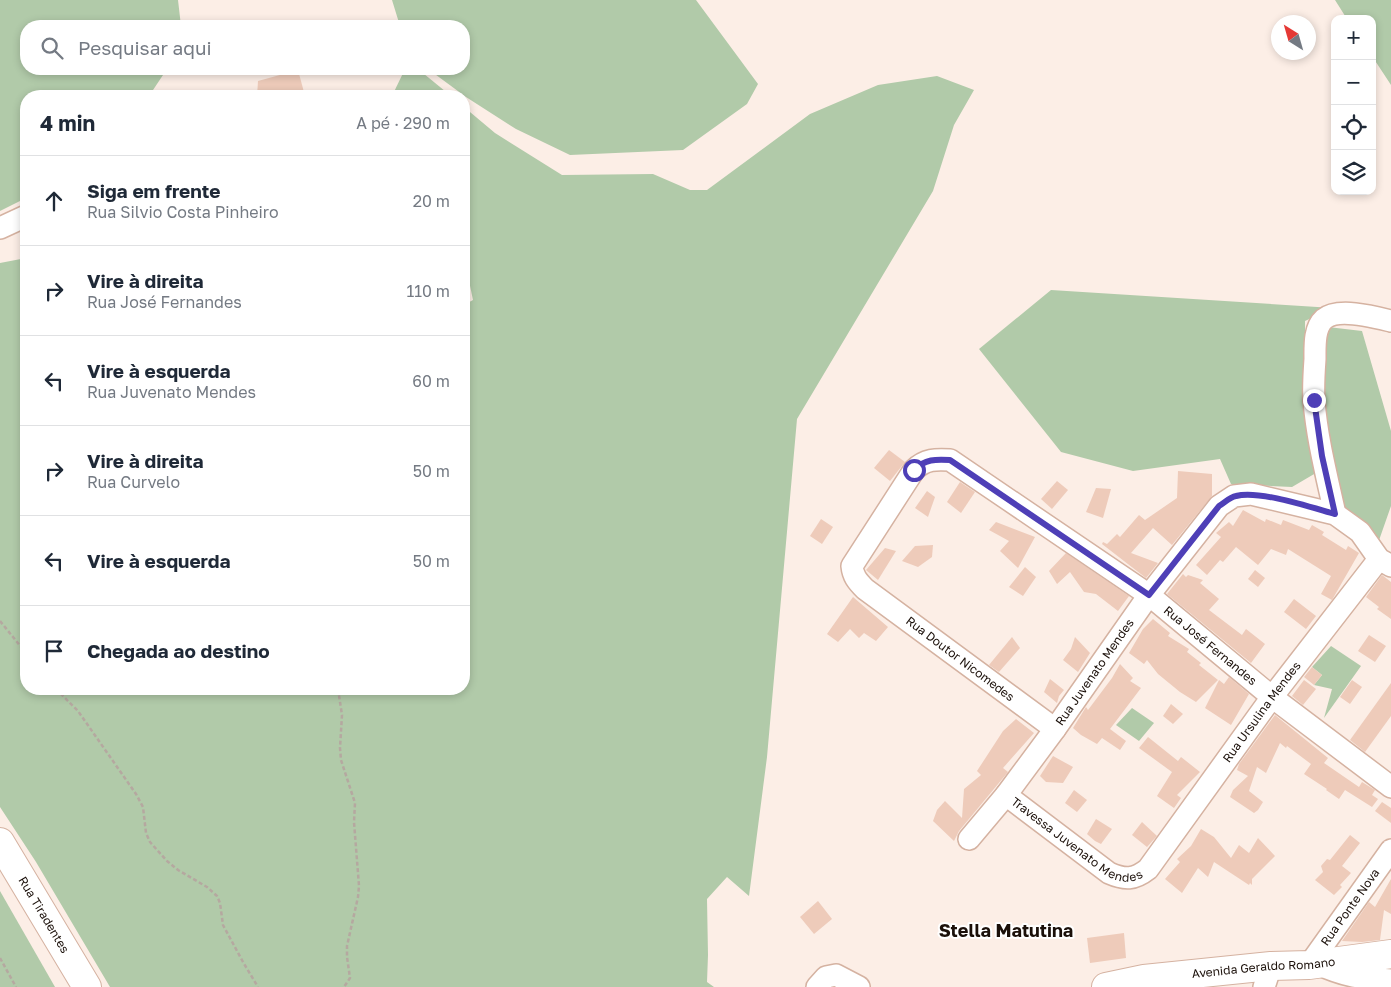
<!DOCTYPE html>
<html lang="pt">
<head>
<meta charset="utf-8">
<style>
	body { margin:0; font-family:"Golos Text",sans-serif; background:#f2f2f3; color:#1f2937 }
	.controls { position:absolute; right:15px; top:15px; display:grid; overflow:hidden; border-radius:10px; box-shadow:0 2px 8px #0003 }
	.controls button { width:45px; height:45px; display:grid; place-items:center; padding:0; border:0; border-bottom:1px solid #e0e1e3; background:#fff; color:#1f2937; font:25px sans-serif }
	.compass { position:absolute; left:1271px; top:15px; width:45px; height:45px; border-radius:50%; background:#fff; box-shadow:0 2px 8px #0003; rotate:323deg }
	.stop { position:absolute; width:15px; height:15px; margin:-11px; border:4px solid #4e3fb7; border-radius:50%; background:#fff }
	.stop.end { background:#4e3fb7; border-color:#fff; box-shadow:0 1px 5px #0008 }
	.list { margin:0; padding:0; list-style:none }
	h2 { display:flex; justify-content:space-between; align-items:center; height:65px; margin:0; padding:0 20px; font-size:21px }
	h2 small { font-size:16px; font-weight:400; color:#747a83 }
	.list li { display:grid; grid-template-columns:32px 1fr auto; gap:15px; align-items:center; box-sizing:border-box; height:90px; padding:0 20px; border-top:1px solid #e0e1e3 }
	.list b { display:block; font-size:19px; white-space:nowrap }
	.list p { margin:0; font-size:16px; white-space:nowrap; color:#747a83 }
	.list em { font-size:16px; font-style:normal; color:#747a83 }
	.icon { flex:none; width:28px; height:28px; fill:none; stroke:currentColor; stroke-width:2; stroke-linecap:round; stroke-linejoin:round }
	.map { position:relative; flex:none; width:1391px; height:987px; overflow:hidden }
	.search { position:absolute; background:#fff; box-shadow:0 2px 8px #0003; left:20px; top:20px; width:450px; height:55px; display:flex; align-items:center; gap:12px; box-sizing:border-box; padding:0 18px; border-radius:20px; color:#747a83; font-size:19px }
	.panel { position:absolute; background:#fff; box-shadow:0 2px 8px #0003; left:20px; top:90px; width:450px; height:605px; border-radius:20px }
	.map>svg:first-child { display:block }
	.green { fill:#b1caa9 }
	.building { fill:#eecbba }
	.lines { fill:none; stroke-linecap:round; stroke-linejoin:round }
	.minor-casing { stroke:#d5b2a1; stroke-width:24 }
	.major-casing { stroke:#d5b2a1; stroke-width:30 }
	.path { stroke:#b5a8a0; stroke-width:2.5; stroke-dasharray:4 2.5; stroke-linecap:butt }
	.minor { stroke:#fff; stroke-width:21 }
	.major { stroke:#fff; stroke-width:28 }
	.route { stroke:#4e3fb7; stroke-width:6 }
	.labels { text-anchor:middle; stroke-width:4; stroke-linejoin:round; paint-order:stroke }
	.street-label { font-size:12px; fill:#1b100a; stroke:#fff }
	.district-label { font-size:18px; font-weight:bold; fill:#1b100a; stroke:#fff }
</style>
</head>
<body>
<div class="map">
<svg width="1391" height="987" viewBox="0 0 1391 987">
	<rect width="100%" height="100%" fill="#fceee6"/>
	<g class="green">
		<path d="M 0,0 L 178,0 L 181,26 L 26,26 L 26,69 L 167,69 L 149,96 L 26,96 L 26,198 L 0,211 Z"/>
		<path d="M 392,0 L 696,0 L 758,84 L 747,104 L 683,150 L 570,155 L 516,129 L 466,97 L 428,69 L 464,69 L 464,26 L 400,26 Z"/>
		<path d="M 1335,0 L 1391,0 L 1391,85 L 1372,56 L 1372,19 L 1347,19 Z"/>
		<path d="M 405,69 L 418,69 L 451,96 L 392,96 Z"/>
		<path d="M 937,76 L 974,90 L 954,125 L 933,191 L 797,419 L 767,757 L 749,896 L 727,877 L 707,899 L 708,955 L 707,982 L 714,987 L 110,987 L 36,862 L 0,807 L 0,263 L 26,258 L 26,689 L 464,689 L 464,305 L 473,300 L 469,281 L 464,273 L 464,107 L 495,133 L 562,175 L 653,174 L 690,190 L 707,190 L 810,114 L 878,85 Z"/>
		<path d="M 1051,290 L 1333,308 L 1305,321 L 1305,395 L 1321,470 L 1292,487 L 1231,484 L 1220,459 L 1133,471 L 1061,452 L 979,349 Z"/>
		<path d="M 1328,327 L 1362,331 L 1391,431 L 1391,506 L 1377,546 L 1371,528 L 1339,512 L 1318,375 Z"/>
		<path d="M 1331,646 L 1361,666 L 1324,718 L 1332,689 L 1314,685 L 1322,675 L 1312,667 Z"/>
		<path d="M 1132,708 L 1154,723 L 1139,741 L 1116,725 Z"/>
		<path d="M 0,891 L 55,987 L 0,987 Z"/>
	</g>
	<g class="building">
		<path d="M 298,70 L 305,96 L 257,96 L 258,81 Z"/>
		<path d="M 889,450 L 905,462 L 890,481 L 874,468 Z"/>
		<path d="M 1178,471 L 1212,474 L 1212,496 L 1172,545 L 1153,528 L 1131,553 L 1158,563 L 1146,578 L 1102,544 L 1103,542 L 1107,544 L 1117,534 L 1120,537 L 1139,515 L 1145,520 L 1177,498 Z"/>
		<path d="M 1057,481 L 1068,490 L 1052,509 L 1041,499 Z"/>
		<path d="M 960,482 L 975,492 L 961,513 L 947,502 Z"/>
		<path d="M 1096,488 L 1111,489 L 1103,518 L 1086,512 Z"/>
		<path d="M 927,491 L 935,497 L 928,517 L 915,508 Z"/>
		<path d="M 1243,510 L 1265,522 L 1266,519 L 1281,525 L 1283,520 L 1309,530 L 1312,525 L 1324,532 L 1322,535 L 1346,550 L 1348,546 L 1359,553 L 1332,600 L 1321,594 L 1331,576 L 1288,549 L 1286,555 L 1271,549 L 1258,565 L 1236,547 L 1223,562 L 1220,560 L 1207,575 L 1196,565 L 1221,537 L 1216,533 L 1229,522 L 1233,526 Z"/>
		<path d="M 821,519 L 833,527 L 822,544 L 810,536 Z"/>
		<path d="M 996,522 L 1035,537 L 1018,568 L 1000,551 L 1009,541 L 989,530 Z"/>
		<path d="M 933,545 L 932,557 L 918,567 L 902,561 L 915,546 Z"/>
		<path d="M 885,548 L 896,551 L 878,580 L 866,570 Z"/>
		<path d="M 1066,553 L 1129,596 L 1118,611 L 1096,594 L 1084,592 L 1070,572 L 1057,584 L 1049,571 Z"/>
		<path d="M 1025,567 L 1036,577 L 1023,596 L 1009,587 Z"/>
		<path d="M 1255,570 L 1265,578 L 1258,587 L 1248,579 Z"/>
		<path d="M 1183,574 L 1186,577 L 1188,575 L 1203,580 L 1200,583 L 1219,599 L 1209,610 L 1242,635 L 1246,629 L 1265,644 L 1251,663 L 1167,594 Z"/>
		<path d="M 1382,575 L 1391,582 L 1391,619 L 1377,609 L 1379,607 L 1366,597 Z"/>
		<path d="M 853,597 L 888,627 L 876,641 L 864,633 L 859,638 L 850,629 L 838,642 L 827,634 Z"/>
		<path d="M 1294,599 L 1316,616 L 1306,629 L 1284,612 Z"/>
		<path d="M 1153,619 L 1170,633 L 1168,636 L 1189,649 L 1187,652 L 1201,663 L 1199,665 L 1218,680 L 1196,702 L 1180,692 L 1158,674 L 1147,660 L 1144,664 L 1129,653 L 1143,629 Z"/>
		<path d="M 1369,635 L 1386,646 L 1375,662 L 1358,651 Z"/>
		<path d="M 1012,637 L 1020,648 L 999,672 L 989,665 Z"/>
		<path d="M 1075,637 L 1090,653 L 1078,672 L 1063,660 L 1071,649 Z"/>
		<path d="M 1120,664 L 1133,678 L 1130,681 L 1141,688 L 1110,729 L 1126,741 L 1120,750 L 1102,738 L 1097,744 L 1081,735 L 1073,728 L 1086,707 L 1088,710 L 1112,678 Z"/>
		<path d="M 1312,667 L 1322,675 L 1314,685 L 1304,677 Z"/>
		<path d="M 1229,677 L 1249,694 L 1231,725 L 1205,708 L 1219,680 L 1224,684 Z"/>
		<path d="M 1050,679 L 1064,690 L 1059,696 L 1057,703 L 1044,692 Z"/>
		<path d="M 1304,680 L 1316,689 L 1303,705 L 1292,696 Z"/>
		<path d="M 1352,680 L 1362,687 L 1350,704 L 1340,697 Z"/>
		<path d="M 1391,683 L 1391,716 L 1365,752 L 1350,740 Z"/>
		<path d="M 1171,704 L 1183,714 L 1173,724 L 1163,716 Z"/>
		<path d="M 1275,715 L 1328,758 L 1324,763 L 1359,787 L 1362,782 L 1375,790 L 1372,795 L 1378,799 L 1372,807 L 1345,790 L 1339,799 L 1326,790 L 1327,789 L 1304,774 L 1311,764 L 1287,746 L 1286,748 L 1280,743 L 1266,773 L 1257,767 L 1249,791 L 1263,802 L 1258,810 L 1254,813 L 1230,797 L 1233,790 L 1248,776 L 1237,770 L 1239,764 Z"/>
		<path d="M 1016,719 L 1034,733 L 1003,768 L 1008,772 L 959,831 L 954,841 L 933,821 L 937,810 L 945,801 L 962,818 L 964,789 L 981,775 L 977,771 L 1003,731 Z"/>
		<path d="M 1148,737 L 1178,761 L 1181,757 L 1200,772 L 1177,795 L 1181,798 L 1174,808 L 1157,796 L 1172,772 L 1139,748 Z"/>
		<path d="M 1053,756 L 1073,767 L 1063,783 L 1046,782 L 1040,776 Z"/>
		<path d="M 1074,790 L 1087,800 L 1077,812 L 1065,803 Z"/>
		<path d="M 1382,802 L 1391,808 L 1391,823 L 1375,811 Z"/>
		<path d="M 1096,819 L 1112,829 L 1101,844 L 1095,841 L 1087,834 Z"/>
		<path d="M 1142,822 L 1157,836 L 1147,847 L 1132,835 Z"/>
		<path d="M 1201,829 L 1214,837 L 1231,858 L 1239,845 L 1249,853 L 1258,838 L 1275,856 L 1252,879 L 1252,885 L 1250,883 L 1249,885 L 1214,862 L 1208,877 L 1198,868 L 1182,893 L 1165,879 L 1180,862 L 1177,859 L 1191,846 Z"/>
		<path d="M 1350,835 L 1360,843 L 1342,866 L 1351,873 L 1340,885 L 1342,887 L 1334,895 L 1315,880 L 1323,872 L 1321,866 L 1327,859 L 1330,860 Z"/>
		<path d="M 1391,879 L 1391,914 L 1384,910 L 1380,940 L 1362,942 L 1342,941 L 1369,902 L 1375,907 Z"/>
		<path d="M 818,901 L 832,919 L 814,934 L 800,917 Z"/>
		<path d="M 1124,933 L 1126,958 L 1090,963 L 1087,938 Z"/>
	</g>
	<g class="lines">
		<g class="minor-casing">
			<g id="minor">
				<path d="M 0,228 L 26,216"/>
				<path d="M 1335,514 C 1327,477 1317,439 1314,401 C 1313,387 1314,373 1315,359 C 1315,346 1314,328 1324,319 C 1338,307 1375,317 1391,321"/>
				<path id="s1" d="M 1055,729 L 865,589 C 857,581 853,576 852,566 L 914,470 C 925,459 936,459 950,460 L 1149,595 L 1272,697 L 1391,787"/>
				<path id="s2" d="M 1006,795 L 1109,873 C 1125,880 1134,880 1148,869 L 1272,697 L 1379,559"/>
				<path id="s3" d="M 969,839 L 1006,795 L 1055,729 L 1149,595 L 1219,506 L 1234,496 L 1251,494 L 1335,514 L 1360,532 L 1379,559 L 1391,566"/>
				<path d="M 1318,964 C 1346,977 1361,978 1391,980"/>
				<path id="s4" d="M 1309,965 L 1391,850"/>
				<path d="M 817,987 L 826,977 L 836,975 L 859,987"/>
				<path d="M 1264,987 L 1271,966"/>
			</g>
		</g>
		<g class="major-casing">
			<g id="major">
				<path id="s5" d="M 0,842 L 87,987"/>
				<path id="s6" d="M 1106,987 L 1144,979 L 1271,966 L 1309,965 L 1391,954"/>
			</g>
		</g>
		<g class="path">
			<path d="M 0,621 L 26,653"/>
			<path d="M 56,689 L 78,711 L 136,794 L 143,807 L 146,833 L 150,842 L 167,861 L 178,870 L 207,887 L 217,896 L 220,903 L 223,925 L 243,962 L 258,987"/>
			<path d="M 338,689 L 342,715 L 340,748 L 341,760 L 355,803 L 354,822 L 359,886 L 358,897 L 347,946 L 347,957 L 350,978 L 344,987"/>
			<path d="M 0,958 L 16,987"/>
		</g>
		<use href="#minor" class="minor"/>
		<use href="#major" class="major"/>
	</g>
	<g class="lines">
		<path class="route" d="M 914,470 C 925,459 936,459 950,460 L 1149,595 L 1219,506 C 1224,503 1230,497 1236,496 C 1259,490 1310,507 1335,514 L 1322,456 L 1314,400"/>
	</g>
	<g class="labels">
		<g class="street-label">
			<text dy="4" stroke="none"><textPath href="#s1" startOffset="736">Rua José Fernandes</textPath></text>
			<text transform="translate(960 659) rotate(37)" y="4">Rua Doutor Nicomedes</text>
			<text dy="4" stroke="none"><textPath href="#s3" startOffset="209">Rua Juvenato Mendes</textPath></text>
			<text dy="4" stroke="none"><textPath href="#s2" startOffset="365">Rua Ursulina Mendes</textPath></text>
			<text dy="4" stroke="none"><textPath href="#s2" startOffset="86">Travessa Juvenato Mendes</textPath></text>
			<text dy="4" stroke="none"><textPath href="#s4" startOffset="71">Rua Ponte Nova</textPath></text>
			<text dy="4" stroke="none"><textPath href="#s5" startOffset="85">Rua Tiradentes</textPath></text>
			<text dy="4" stroke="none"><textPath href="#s6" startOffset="159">Avenida Geraldo Romano</textPath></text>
		</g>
		<g class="district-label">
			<text x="1006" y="937">Stella Matutina</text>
		</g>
	</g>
</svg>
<div class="controls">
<button>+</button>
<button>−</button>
<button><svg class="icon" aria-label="locate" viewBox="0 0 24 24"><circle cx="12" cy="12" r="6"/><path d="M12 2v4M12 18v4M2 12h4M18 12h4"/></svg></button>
<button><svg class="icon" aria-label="layers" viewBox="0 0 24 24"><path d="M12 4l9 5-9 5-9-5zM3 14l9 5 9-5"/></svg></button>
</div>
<svg class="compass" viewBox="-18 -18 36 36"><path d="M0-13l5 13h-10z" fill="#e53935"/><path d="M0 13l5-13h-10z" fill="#747a83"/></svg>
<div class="stop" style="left:914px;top:470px"></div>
<div class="stop end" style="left:1314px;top:400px"></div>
<div class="search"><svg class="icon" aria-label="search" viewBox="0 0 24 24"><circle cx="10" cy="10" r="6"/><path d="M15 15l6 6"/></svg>Pesquisar aqui</div>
<section class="panel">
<h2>4 min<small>A pé · 290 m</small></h2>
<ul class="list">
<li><svg class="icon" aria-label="ahead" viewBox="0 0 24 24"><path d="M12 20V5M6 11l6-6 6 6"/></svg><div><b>Siga em frente</b><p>Rua Silvio Costa Pinheiro</p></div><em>20 m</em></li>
<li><svg class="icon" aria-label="right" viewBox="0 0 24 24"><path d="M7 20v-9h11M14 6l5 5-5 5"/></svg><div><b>Vire à direita</b><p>Rua José Fernandes</p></div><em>110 m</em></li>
<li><svg class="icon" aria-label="left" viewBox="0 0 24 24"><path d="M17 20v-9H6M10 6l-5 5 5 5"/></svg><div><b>Vire à esquerda</b><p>Rua Juvenato Mendes</p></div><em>60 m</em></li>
<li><svg class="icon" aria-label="right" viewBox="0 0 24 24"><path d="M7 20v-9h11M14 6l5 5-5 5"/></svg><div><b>Vire à direita</b><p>Rua Curvelo</p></div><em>50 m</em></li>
<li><svg class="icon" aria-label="left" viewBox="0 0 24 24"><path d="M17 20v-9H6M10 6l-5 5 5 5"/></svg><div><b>Vire à esquerda</b></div><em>50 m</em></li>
<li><svg class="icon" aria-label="arrive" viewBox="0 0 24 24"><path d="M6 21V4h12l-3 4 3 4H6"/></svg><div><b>Chegada ao destino</b></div></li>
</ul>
</section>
</div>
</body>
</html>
